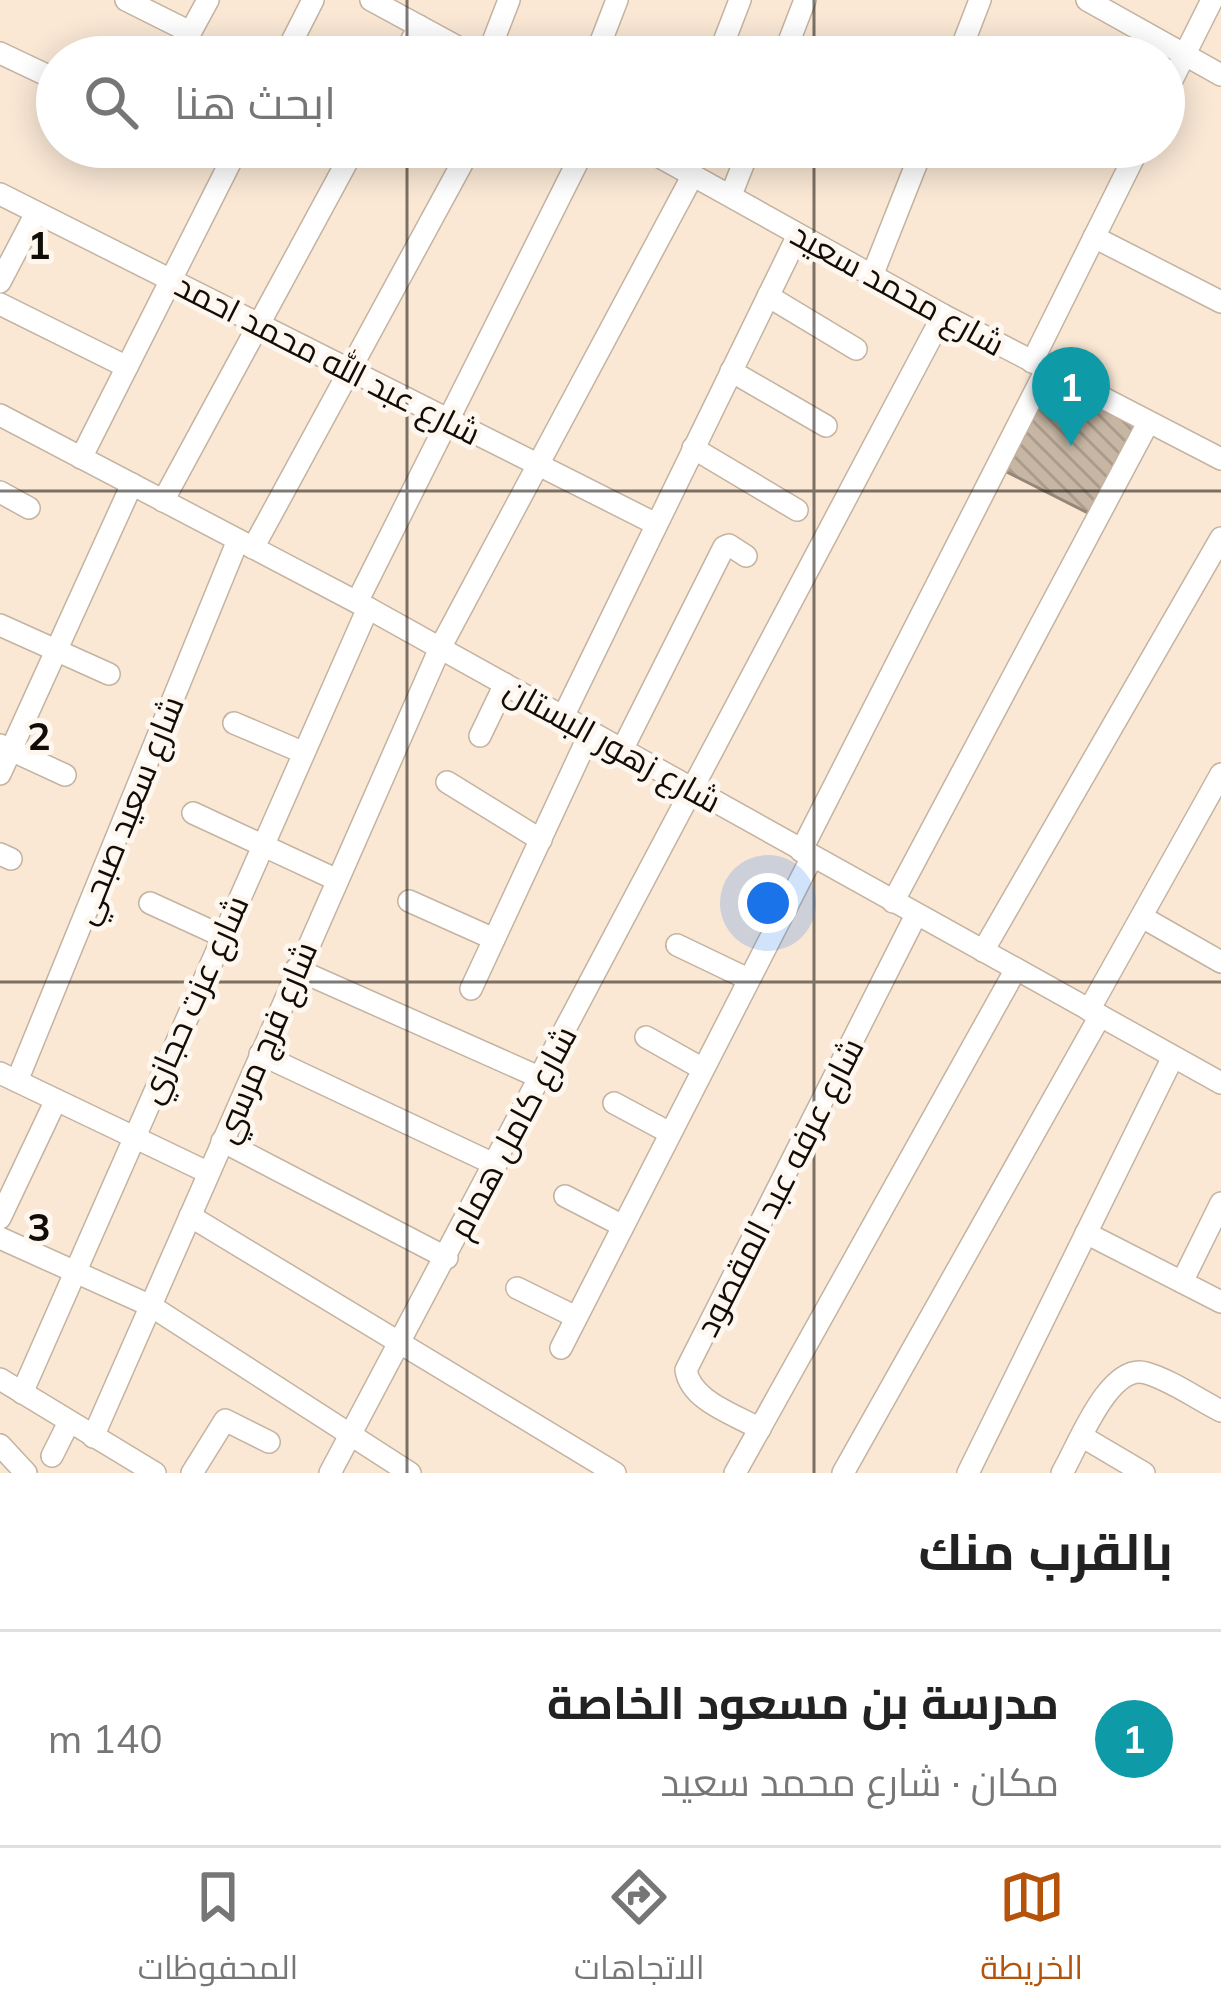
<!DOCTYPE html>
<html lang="ar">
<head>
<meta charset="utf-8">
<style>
	body { margin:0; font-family:Mulish,Cairo,sans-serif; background:#f2f2f2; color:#222; direction:rtl }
	.you { position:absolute; left:768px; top:903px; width:42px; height:42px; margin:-30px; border:9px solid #fff; border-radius:50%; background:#1a73e8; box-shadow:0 0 0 18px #1a73e833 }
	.badge { display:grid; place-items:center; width:78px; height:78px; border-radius:50%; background:#b45309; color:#fff; font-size:39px; font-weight:700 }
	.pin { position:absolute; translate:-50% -99px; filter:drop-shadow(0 3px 6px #0008) }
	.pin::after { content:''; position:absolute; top:63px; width:42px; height:36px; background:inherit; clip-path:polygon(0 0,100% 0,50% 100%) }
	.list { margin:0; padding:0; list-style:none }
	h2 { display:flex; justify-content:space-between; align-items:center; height:156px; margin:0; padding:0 48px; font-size:51px }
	h2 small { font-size:39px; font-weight:400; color:#767676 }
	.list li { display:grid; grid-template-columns:78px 1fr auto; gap:36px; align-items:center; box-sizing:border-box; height:216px; padding:0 48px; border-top:3px solid #e0e0e0 }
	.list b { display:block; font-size:45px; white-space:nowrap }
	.list p { margin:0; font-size:39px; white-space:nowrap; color:#767676 }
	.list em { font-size:39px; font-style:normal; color:#767676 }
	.icon { flex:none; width:66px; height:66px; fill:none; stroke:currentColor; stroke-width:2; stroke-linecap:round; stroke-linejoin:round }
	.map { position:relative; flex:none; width:1221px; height:1473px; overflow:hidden; direction:ltr }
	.search { position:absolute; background:#fff; box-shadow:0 6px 30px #0003; left:36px; right:36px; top:36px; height:132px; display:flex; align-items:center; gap:30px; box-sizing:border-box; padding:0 42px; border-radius:66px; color:#767676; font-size:45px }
	.sheet { height:372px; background:#fff }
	nav { display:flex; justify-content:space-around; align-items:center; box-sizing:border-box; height:168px; border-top:3px solid #e0e0e0; background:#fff; font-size:33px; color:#767676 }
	nav a { display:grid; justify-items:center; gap:6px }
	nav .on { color:#b45309 }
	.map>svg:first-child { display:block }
	.building { fill:url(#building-back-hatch); stroke:#968675; stroke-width:3 }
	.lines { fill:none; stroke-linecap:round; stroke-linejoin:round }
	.minor-casing { stroke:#c4b3a1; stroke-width:24 }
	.minor { stroke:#fff; stroke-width:21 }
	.grid { fill:none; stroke:#120c07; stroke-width:3; stroke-opacity:0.55 }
	.labels { text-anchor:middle; stroke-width:10; stroke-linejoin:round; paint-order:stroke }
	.street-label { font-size:33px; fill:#120c07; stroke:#fef7f0 }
	.grid-label { font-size:39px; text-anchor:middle; font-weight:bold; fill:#120c07; stroke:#fef7f0; stroke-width:10; stroke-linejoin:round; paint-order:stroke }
</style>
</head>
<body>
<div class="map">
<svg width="1221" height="1473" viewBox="0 0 1221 1473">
	<defs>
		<pattern id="building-back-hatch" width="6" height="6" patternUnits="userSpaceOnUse" patternTransform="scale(3)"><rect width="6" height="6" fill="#c7b6a4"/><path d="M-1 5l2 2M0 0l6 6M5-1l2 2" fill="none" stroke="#aa9b8c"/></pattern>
	</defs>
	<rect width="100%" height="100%" fill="#fae8d5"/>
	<path class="building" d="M 1048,372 L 1143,423 L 1094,516 L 999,468 Z"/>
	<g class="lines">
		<g class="minor-casing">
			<g id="minor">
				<path d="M 126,0 L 190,32"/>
				<path d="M 371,0 L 476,57"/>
				<path d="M 1087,0 L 1221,75"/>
				<path d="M 0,53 L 57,80"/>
				<path d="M 177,57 L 208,0"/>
				<path d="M 284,57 L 313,0"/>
				<path d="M 403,57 L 419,26"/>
				<path d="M 487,57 L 509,0"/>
				<path d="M 595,57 L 617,0"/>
				<path d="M 718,57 L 740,0"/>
				<path d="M 783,57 L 805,0"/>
				<path d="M 958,57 L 980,0"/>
				<path d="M 1164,96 L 1212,0"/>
				<path d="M 642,147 L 943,315 L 1221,459"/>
				<path d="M 0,194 L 656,524"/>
				<path d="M 731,195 L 750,147"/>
				<path d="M 1094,237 L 1221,302"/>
				<path d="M 872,276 L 923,147"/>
				<path d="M 0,282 L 36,213"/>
				<path d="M 768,296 L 856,349"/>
				<path d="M 0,304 L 127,367"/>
				<path d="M 1032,362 L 1139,147"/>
				<path d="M 731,371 L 826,426"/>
				<path d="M 0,415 L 368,608 L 1221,1083"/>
				<path d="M 693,448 L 797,510"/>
				<path d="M 81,458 L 238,147"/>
				<path d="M 0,492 L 29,508"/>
				<path d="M 163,501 L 355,147"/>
				<path d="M 253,548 L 471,147"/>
				<path d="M 357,602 L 585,147"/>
				<path d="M 0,625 L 109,674"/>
				<path d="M 563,717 L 798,235"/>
				<path d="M 234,723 L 302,752"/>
				<path d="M 480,736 L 505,684"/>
				<path d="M 0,745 L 65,775"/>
				<path d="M 622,750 L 724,547 L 729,545 L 746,556"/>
				<path d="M 0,774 L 132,484"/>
				<path d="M 447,782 L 541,840"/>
				<path d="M 193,813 L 335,879"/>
				<path d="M 801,851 L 1046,370"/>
				<path d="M 0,854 L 11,859"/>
				<path d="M 409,901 L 494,939"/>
				<path d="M 893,902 L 1148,423"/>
				<path d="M 150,903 L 222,936"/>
				<path d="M 1142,917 L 1221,962"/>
				<path d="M 677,945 L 748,979"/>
				<path d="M 983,951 L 1221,538"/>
				<path d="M 296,969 L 541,1078"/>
				<path d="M 471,989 L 590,733"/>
				<path d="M 1089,1010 L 1221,774"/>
				<path d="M 646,1037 L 703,1069"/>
				<path d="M 260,1054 L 496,1165"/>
				<path d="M 0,1073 L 207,1172"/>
				<path d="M 17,1081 L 238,540"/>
				<path d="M 614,1103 L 670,1133"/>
				<path d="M 222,1141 L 447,1258"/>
				<path d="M 565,1196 L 623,1226"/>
				<path d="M 190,1216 L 615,1473"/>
				<path d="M 0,1218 L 56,1100"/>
				<path d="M 1086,1233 L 1221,1302"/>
				<path d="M 0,1238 L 151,1306 L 410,1473"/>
				<path d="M 1182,1282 L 1221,1203"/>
				<path d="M 517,1288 L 576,1317"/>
				<path d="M 561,1348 L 812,857"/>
				<path d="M 0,1379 L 155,1473"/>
				<path d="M 22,1393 L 368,608"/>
				<path d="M 760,1429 C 734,1414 691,1401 686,1370 L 916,915"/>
				<path d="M 93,1437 L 440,648 L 693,175"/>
				<path d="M 1083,1437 L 1144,1473"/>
				<path d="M 0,1445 L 26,1473"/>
				<path d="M 52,1456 L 69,1422"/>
				<path d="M 192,1473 L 225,1420 L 269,1442"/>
				<path d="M 330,1473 L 943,315"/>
				<path d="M 735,1473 L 1016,969"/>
				<path d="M 843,1473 L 1100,1016"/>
				<path d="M 968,1473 L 1173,1057"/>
				<path d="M 1062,1473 C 1078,1446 1109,1362 1146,1373 C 1171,1380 1197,1399 1221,1411"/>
			</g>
		</g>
		<use href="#minor" class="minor"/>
	</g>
	<path class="grid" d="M 407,0 L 407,57M 814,0 L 814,57M 407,147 L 407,1473M 814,147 L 814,1473M 0,491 L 1221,491M 0,982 L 1221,982"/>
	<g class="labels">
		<g class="street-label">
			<text transform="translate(898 289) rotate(29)" y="12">شارع محمد سعيد</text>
			<text transform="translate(328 359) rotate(27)" y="12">شارع عبد الله محمد احمد</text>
			<text transform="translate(613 745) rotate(29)" y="12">شارع زهور البستان</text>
			<text transform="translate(128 810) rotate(-68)" y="12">شارع سعيد صبحي</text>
			<text transform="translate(193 999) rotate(-66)" y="12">شارع عزت حجازي</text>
			<text transform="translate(265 1042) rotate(-67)" y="12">شارع فرج مرسي</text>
			<text transform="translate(512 1132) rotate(-62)" y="12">شارع كامل همام</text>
			<text transform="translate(779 1187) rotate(-63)" y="12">شارع عرفه عبد المقصود</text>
		</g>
	</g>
	<g class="grid-label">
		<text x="39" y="259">1</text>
		<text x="39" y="750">2</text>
		<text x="39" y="1241">3</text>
	</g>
</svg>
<div class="you"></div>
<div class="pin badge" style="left:1071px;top:446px;background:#0f9aa8">1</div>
<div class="search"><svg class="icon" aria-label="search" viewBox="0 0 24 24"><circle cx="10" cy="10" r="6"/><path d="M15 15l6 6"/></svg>ابحث هنا</div>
</div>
<section class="sheet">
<h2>بالقرب منك<small></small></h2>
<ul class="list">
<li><span class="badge" style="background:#0f9aa8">1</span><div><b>مدرسة بن مسعود الخاصة</b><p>مكان · شارع محمد سعيد</p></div><em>140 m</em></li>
</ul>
</section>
<nav>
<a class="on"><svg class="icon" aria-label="map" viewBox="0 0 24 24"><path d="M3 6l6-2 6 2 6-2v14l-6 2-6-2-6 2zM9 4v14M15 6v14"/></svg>الخريطة</a>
<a><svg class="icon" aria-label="directions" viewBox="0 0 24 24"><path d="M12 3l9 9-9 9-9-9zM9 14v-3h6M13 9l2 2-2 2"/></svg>الاتجاهات</a>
<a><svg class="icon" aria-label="saved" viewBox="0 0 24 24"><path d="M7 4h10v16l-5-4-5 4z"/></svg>المحفوظات</a>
</nav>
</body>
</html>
